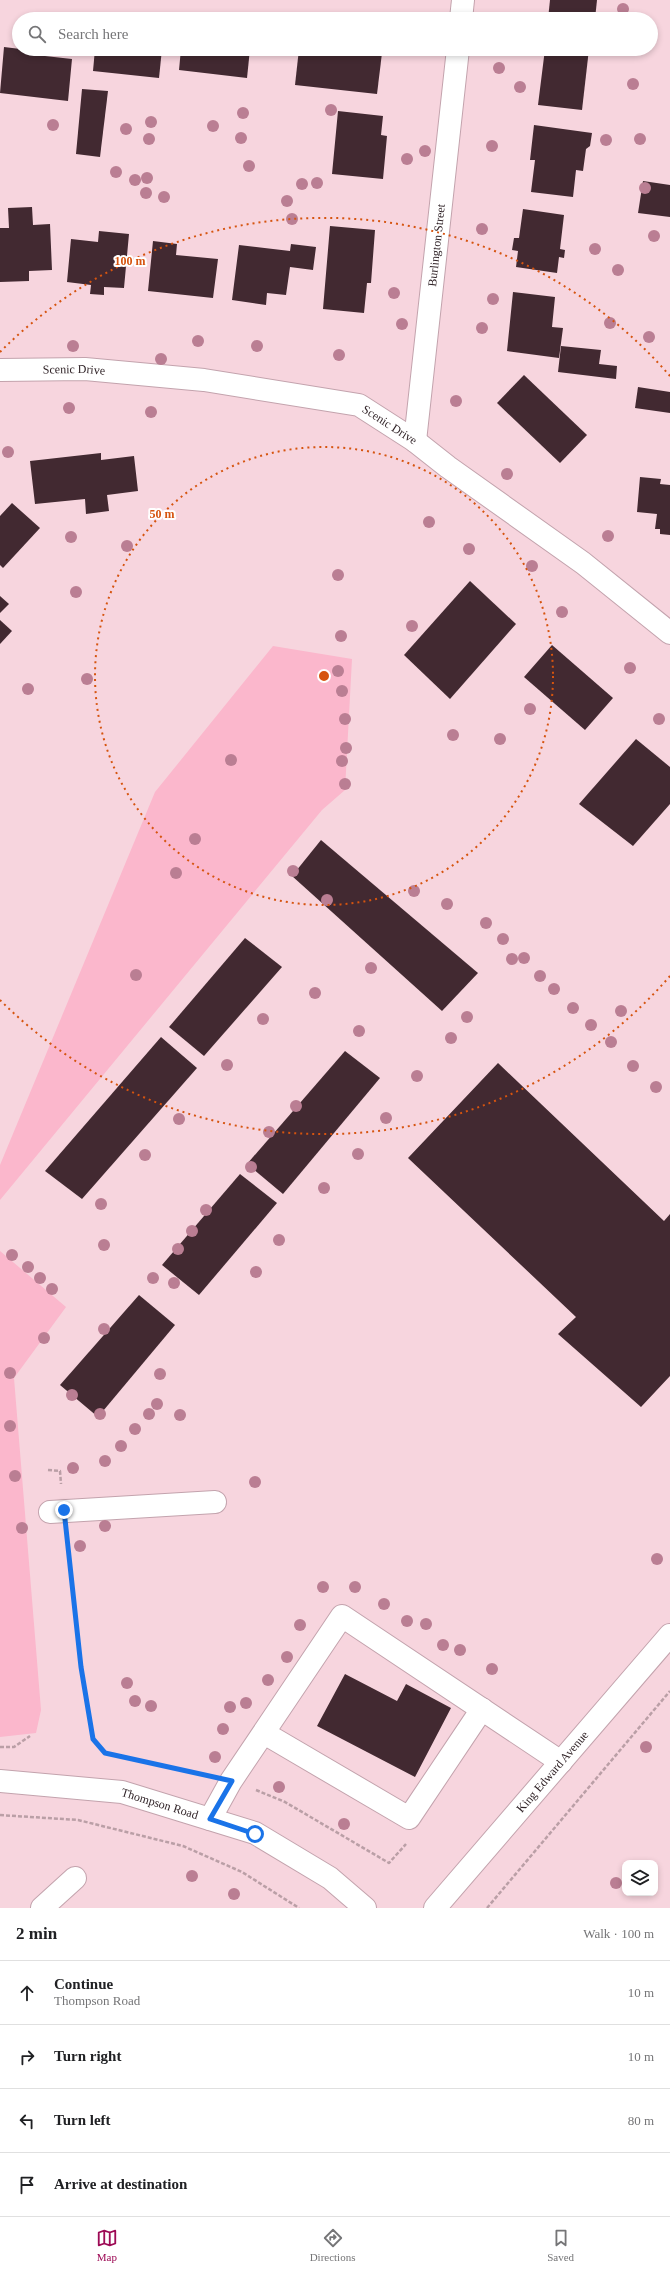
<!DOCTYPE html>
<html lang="en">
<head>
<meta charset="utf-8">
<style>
	body { margin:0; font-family:Georgia,serif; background:#f6f6f6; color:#202124 }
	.controls { position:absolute; right:12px; bottom:12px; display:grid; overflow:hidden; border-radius:8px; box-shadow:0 2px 6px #0003 }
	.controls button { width:36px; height:36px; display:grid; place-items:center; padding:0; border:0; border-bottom:1px solid #e0e0e0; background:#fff; color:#202124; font:20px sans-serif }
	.stop { position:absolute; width:12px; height:12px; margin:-9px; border:3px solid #1a73e8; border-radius:50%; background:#fff }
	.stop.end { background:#1a73e8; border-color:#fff; box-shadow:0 1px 4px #0008 }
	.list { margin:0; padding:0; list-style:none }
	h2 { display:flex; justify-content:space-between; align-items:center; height:52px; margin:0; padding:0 16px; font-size:17px }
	h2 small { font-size:13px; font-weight:400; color:#757577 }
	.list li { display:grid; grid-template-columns:26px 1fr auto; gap:12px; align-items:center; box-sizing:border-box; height:64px; padding:0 16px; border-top:1px solid #e0e0e0 }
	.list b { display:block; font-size:15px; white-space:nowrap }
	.list p { margin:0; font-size:13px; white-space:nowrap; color:#757577 }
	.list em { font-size:13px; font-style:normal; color:#757577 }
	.icon { flex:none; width:22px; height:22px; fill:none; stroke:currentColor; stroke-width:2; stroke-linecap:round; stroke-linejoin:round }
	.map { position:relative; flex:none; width:670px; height:1908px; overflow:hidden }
	.search { position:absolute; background:#fff; box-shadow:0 2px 6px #0003; left:12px; right:12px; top:12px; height:44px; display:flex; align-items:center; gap:10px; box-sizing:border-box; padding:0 14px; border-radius:22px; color:#757577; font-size:15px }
	.sheet { height:308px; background:#fff }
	nav { display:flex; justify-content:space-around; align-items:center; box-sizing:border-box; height:56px; border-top:1px solid #e0e0e0; background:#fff; font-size:11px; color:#757577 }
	nav a { display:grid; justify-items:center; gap:2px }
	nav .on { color:#9d0a55 }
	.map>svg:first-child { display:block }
	.green { fill:#fbb7cc }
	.building { fill:#422931 }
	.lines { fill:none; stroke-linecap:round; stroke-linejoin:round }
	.minor-casing { stroke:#c3a3ad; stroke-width:24 }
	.path { stroke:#ba9fa6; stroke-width:2.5; stroke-dasharray:4 2; stroke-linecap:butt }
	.minor { stroke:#fff; stroke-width:22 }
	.tree { fill:#ba7e93 }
	.route { stroke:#1a73e8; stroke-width:5 }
	.ring { fill:none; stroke:#d6540f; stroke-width:2; stroke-dasharray:2 4 }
	.labels { text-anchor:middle; stroke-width:4; stroke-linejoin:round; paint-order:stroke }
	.street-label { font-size:12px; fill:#312428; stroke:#fff }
	.centre { fill:#d6540f; stroke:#fff; stroke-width:2 }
	.ring-label { font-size:12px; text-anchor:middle; font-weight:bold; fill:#d6540f; stroke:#fff; stroke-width:4; stroke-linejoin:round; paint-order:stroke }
</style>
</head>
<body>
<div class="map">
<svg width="670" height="1908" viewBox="0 0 670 1908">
	<rect width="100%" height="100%" fill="#f7d5de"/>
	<g class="green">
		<path d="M 273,646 L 352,659 L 345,790 L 322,810 L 0,1200 L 0,1165 L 155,792 Z"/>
		<path d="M 0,1251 L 66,1307 L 14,1378 L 41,1710 L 36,1733 L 0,1737 Z"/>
	</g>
	<g class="building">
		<path d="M 550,0 L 597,0 L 595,19 L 548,19 Z"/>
		<path d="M 4,47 L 45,52 L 45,56 L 72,59 L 68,101 L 0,93 Z"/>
		<path d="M 95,49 L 162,49 L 159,78 L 93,71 Z"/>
		<path d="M 181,49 L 250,49 L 247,78 L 179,70 Z"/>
		<path d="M 299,49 L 343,49 L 382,53 L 377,94 L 295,85 Z"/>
		<path d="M 545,49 L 589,49 L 582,110 L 538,105 Z"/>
		<path d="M 82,89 L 108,91 L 100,157 L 76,154 Z"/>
		<path d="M 338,111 L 383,116 L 381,135 L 387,136 L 383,179 L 332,174 Z"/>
		<path d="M 534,125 L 592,133 L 590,146 L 586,149 L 583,171 L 576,170 L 573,197 L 531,192 L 535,160 L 530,160 Z"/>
		<path d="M 643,181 L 670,185 L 670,217 L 638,213 Z"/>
		<path d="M 32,207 L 33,225 L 50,224 L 52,270 L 29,271 L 29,281 L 0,282 L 0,228 L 9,228 L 8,208 Z"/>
		<path d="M 523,209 L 564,215 L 560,249 L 565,250 L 564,258 L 559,257 L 557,273 L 516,267 L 518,251 L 512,250 L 514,238 L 519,238 Z"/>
		<path d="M 330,226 L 375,230 L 371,283 L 367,283 L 364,313 L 323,309 Z"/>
		<path d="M 99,231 L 129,234 L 124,288 L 104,287 L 104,295 L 90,294 L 91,285 L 67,282 L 71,239 L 98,242 Z"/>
		<path d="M 153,241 L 177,244 L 176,255 L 218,259 L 213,298 L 148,291 Z"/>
		<path d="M 291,244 L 316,247 L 313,270 L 290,267 L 286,295 L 267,293 L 266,305 L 232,300 L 239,245 L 290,251 Z"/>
		<path d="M 513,292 L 555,297 L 552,327 L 563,328 L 559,358 L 507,351 Z"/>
		<path d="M 561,346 L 601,350 L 599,364 L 617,366 L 616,379 L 558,372 Z"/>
		<path d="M 524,375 L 587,435 L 560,463 L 497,403 Z"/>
		<path d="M 638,387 L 670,392 L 670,413 L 635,408 Z"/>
		<path d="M 101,453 L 101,460 L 134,456 L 138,491 L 107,495 L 109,511 L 86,514 L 85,499 L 35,504 L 30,461 Z"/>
		<path d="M 640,477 L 661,479 L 660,484 L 670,485 L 670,535 L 660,534 L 660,529 L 655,529 L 657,514 L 637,512 Z"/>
		<path d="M 12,503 L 40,528 L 3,568 L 0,565 L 0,516 Z"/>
		<path d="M 470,581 L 516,624 L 450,699 L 404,655 Z"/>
		<path d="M 0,596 L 9,604 L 0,613 Z"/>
		<path d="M 0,620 L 12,631 L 0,644 Z"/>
		<path d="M 552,645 L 613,698 L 585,730 L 524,677 Z"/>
		<path d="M 636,739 L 670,767 L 670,804 L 633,846 L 579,804 Z"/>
		<path d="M 321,840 L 478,973 L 442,1011 L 292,876 Z"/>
		<path d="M 245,938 L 282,967 L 204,1056 L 169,1027 Z"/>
		<path d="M 161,1037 L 197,1068 L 82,1199 L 45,1171 Z"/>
		<path d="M 345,1051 L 380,1078 L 283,1194 L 247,1164 Z"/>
		<path d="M 498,1063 L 664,1221 L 670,1214 L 670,1376 L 641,1407 L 558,1334 L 576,1317 L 408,1158 Z"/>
		<path d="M 240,1174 L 277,1203 L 199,1295 L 162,1265 Z"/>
		<path d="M 139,1295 L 175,1325 L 98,1417 L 60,1385 Z"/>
		<path d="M 345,1674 L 397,1701 L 406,1684 L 451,1708 L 415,1777 L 317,1726 Z"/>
	</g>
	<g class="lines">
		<g class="minor-casing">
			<g id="minor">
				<path d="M 461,19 L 463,0"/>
				<path id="s1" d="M 0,370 L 85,369 L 204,380 L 359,405 L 415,441 L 448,467 L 583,563 L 670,633"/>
				<path id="s2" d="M 415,441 L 458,49"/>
				<path d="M 50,1512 L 215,1502"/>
				<path d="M 264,1733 L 409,1818 L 482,1709"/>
				<path id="s3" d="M 0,1781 L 122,1792 L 255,1833 L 330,1878 L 365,1908"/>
				<path d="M 210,1819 L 231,1781 L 342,1616 L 561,1762"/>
				<path d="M 42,1908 L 75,1878"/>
				<path id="s4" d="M 435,1908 L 670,1635"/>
			</g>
		</g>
		<g class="path">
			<path d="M 48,1470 L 60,1471 L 61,1484"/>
			<path d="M 67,1539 L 81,1667 L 93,1739 L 105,1753 L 203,1775"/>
			<path d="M 0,1747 L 14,1747 L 30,1736"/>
			<path d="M 256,1790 L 285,1802 L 389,1863 L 406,1844"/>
			<path d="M 0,1815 L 78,1820 L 183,1846 L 242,1872 L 299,1908"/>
			<path d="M 487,1908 L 670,1691"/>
		</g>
		<use href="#minor" class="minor"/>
	</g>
	<g class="tree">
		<circle cx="623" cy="9" r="6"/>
		<circle cx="499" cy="68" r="6"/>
		<circle cx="633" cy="84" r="6"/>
		<circle cx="520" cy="87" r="6"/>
		<circle cx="331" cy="110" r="6"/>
		<circle cx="243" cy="113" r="6"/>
		<circle cx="151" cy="122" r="6"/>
		<circle cx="53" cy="125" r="6"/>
		<circle cx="213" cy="126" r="6"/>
		<circle cx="126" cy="129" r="6"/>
		<circle cx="241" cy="138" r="6"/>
		<circle cx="149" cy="139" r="6"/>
		<circle cx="640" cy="139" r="6"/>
		<circle cx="606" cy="140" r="6"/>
		<circle cx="492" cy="146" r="6"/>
		<circle cx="425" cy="151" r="6"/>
		<circle cx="407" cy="159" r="6"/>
		<circle cx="249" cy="166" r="6"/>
		<circle cx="116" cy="172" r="6"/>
		<circle cx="147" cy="178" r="6"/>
		<circle cx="135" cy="180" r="6"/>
		<circle cx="317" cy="183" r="6"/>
		<circle cx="302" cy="184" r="6"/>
		<circle cx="645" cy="188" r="6"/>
		<circle cx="146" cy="193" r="6"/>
		<circle cx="164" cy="197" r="6"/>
		<circle cx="287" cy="201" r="6"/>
		<circle cx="292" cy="219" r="6"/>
		<circle cx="482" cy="229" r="6"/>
		<circle cx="654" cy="236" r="6"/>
		<circle cx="595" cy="249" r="6"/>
		<circle cx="618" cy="270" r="6"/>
		<circle cx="394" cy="293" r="6"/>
		<circle cx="493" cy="299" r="6"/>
		<circle cx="610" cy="323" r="6"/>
		<circle cx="402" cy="324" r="6"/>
		<circle cx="482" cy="328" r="6"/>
		<circle cx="649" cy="337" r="6"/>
		<circle cx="198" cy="341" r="6"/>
		<circle cx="73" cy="346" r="6"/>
		<circle cx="257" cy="346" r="6"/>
		<circle cx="339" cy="355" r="6"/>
		<circle cx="161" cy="359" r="6"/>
		<circle cx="456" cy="401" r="6"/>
		<circle cx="69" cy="408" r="6"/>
		<circle cx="151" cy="412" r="6"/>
		<circle cx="8" cy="452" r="6"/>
		<circle cx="507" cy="474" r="6"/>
		<circle cx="429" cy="522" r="6"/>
		<circle cx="608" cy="536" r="6"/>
		<circle cx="71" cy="537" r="6"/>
		<circle cx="127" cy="546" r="6"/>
		<circle cx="469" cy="549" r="6"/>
		<circle cx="532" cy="566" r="6"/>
		<circle cx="338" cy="575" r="6"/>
		<circle cx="76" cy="592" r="6"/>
		<circle cx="562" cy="612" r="6"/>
		<circle cx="412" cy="626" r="6"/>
		<circle cx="341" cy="636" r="6"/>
		<circle cx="630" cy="668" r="6"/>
		<circle cx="338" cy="671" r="6"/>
		<circle cx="87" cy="679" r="6"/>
		<circle cx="28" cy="689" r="6"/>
		<circle cx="342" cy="691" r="6"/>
		<circle cx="530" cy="709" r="6"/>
		<circle cx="345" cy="719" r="6"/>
		<circle cx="659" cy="719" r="6"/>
		<circle cx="453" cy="735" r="6"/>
		<circle cx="500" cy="739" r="6"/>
		<circle cx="346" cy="748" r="6"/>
		<circle cx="231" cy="760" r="6"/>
		<circle cx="342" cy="761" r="6"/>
		<circle cx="345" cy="784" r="6"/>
		<circle cx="195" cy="839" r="6"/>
		<circle cx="293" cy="871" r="6"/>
		<circle cx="176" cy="873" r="6"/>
		<circle cx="414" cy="891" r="6"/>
		<circle cx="327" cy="900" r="6"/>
		<circle cx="447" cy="904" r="6"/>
		<circle cx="486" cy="923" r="6"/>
		<circle cx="503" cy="939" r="6"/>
		<circle cx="524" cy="958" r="6"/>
		<circle cx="512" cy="959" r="6"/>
		<circle cx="371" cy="968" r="6"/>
		<circle cx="136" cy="975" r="6"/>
		<circle cx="540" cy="976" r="6"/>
		<circle cx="554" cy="989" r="6"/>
		<circle cx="315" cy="993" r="6"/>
		<circle cx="573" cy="1008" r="6"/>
		<circle cx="621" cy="1011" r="6"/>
		<circle cx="467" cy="1017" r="6"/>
		<circle cx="263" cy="1019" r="6"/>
		<circle cx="591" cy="1025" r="6"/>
		<circle cx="359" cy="1031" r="6"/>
		<circle cx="451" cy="1038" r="6"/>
		<circle cx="611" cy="1042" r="6"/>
		<circle cx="227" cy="1065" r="6"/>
		<circle cx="633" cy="1066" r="6"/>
		<circle cx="417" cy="1076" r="6"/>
		<circle cx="656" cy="1087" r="6"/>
		<circle cx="296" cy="1106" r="6"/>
		<circle cx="386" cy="1118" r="6"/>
		<circle cx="179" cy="1119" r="6"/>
		<circle cx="269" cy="1132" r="6"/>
		<circle cx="358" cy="1154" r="6"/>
		<circle cx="145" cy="1155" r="6"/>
		<circle cx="251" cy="1167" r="6"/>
		<circle cx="324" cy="1188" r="6"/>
		<circle cx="101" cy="1204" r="6"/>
		<circle cx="206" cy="1210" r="6"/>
		<circle cx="192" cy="1231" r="6"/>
		<circle cx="279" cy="1240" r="6"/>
		<circle cx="104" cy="1245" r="6"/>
		<circle cx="178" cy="1249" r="6"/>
		<circle cx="12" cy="1255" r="6"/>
		<circle cx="28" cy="1267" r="6"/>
		<circle cx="256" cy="1272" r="6"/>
		<circle cx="40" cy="1278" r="6"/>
		<circle cx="153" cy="1278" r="6"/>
		<circle cx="174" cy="1283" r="6"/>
		<circle cx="52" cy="1289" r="6"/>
		<circle cx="104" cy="1329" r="6"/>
		<circle cx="44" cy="1338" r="6"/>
		<circle cx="10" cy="1373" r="6"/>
		<circle cx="160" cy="1374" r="6"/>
		<circle cx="72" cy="1395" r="6"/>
		<circle cx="157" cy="1404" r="6"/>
		<circle cx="100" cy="1414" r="6"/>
		<circle cx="149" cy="1414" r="6"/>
		<circle cx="180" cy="1415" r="6"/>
		<circle cx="10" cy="1426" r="6"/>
		<circle cx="135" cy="1429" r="6"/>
		<circle cx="121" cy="1446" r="6"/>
		<circle cx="105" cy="1461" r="6"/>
		<circle cx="73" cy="1468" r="6"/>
		<circle cx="15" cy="1476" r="6"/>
		<circle cx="255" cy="1482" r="6"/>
		<circle cx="105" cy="1526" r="6"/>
		<circle cx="22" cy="1528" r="6"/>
		<circle cx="80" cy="1546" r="6"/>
		<circle cx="657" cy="1559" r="6"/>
		<circle cx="323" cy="1587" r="6"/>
		<circle cx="355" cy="1587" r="6"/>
		<circle cx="384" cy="1604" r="6"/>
		<circle cx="407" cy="1621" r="6"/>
		<circle cx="426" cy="1624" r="6"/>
		<circle cx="300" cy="1625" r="6"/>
		<circle cx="443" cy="1645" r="6"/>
		<circle cx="460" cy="1650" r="6"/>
		<circle cx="287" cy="1657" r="6"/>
		<circle cx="492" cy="1669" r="6"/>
		<circle cx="268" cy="1680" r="6"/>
		<circle cx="127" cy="1683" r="6"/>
		<circle cx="135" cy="1701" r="6"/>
		<circle cx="246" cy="1703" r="6"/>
		<circle cx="151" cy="1706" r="6"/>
		<circle cx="230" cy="1707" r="6"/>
		<circle cx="223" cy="1729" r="6"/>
		<circle cx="646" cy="1747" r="6"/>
		<circle cx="215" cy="1757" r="6"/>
		<circle cx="279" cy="1787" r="6"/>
		<circle cx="344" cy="1824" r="6"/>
		<circle cx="192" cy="1876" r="6"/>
		<circle cx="616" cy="1883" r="6"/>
		<circle cx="234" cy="1894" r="6"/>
	</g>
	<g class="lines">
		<path class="route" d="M 64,1510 L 81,1667 L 93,1739 L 105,1753 L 232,1781 L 210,1819 L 255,1834"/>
	</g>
	<g class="ring">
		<circle cx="324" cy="676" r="229"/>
		<path d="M670 976A458 458 0 0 1 0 1000M0 352A458 458 0 0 1 670 376"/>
	</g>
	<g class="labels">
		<g class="street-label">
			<text dy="4" stroke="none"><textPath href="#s2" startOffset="197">Burlington Street</textPath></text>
			<text dy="4" stroke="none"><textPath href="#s1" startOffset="74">Scenic Drive</textPath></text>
			<text dy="4" stroke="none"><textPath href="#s1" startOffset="398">Scenic Drive</textPath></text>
			<text dy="4" stroke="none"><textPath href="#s4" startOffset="180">King Edward Avenue</textPath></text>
			<text dy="4" stroke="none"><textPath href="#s3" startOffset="162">Thompson Road</textPath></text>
		</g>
	</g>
	<circle cx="324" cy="676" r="6" class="centre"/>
	<g class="ring-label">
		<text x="130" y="265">100 m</text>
		<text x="162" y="518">50 m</text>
	</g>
</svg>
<div class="controls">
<button><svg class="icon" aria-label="layers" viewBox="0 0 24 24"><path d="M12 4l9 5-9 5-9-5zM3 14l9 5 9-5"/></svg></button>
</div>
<div class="stop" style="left:255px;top:1834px"></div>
<div class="stop end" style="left:64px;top:1510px"></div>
<div class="search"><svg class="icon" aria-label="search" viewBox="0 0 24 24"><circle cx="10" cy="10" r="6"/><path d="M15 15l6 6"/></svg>Search here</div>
</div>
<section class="sheet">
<h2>2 min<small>Walk · 100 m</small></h2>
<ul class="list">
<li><svg class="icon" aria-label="ahead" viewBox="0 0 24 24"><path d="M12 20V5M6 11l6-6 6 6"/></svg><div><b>Continue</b><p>Thompson Road</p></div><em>10 m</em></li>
<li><svg class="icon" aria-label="right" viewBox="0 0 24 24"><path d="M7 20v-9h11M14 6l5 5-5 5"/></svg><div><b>Turn right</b></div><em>10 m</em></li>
<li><svg class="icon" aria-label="left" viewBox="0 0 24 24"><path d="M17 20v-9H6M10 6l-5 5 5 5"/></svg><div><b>Turn left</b></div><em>80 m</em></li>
<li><svg class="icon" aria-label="arrive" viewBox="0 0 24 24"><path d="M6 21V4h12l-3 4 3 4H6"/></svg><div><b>Arrive at destination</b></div></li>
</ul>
</section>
<nav>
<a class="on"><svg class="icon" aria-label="map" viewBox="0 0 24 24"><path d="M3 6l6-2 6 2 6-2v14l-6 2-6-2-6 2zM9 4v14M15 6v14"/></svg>Map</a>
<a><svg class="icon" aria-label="directions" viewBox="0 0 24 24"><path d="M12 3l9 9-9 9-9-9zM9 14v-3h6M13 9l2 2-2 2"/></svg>Directions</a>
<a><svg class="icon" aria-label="saved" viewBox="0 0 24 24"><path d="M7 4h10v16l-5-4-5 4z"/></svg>Saved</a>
</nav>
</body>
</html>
